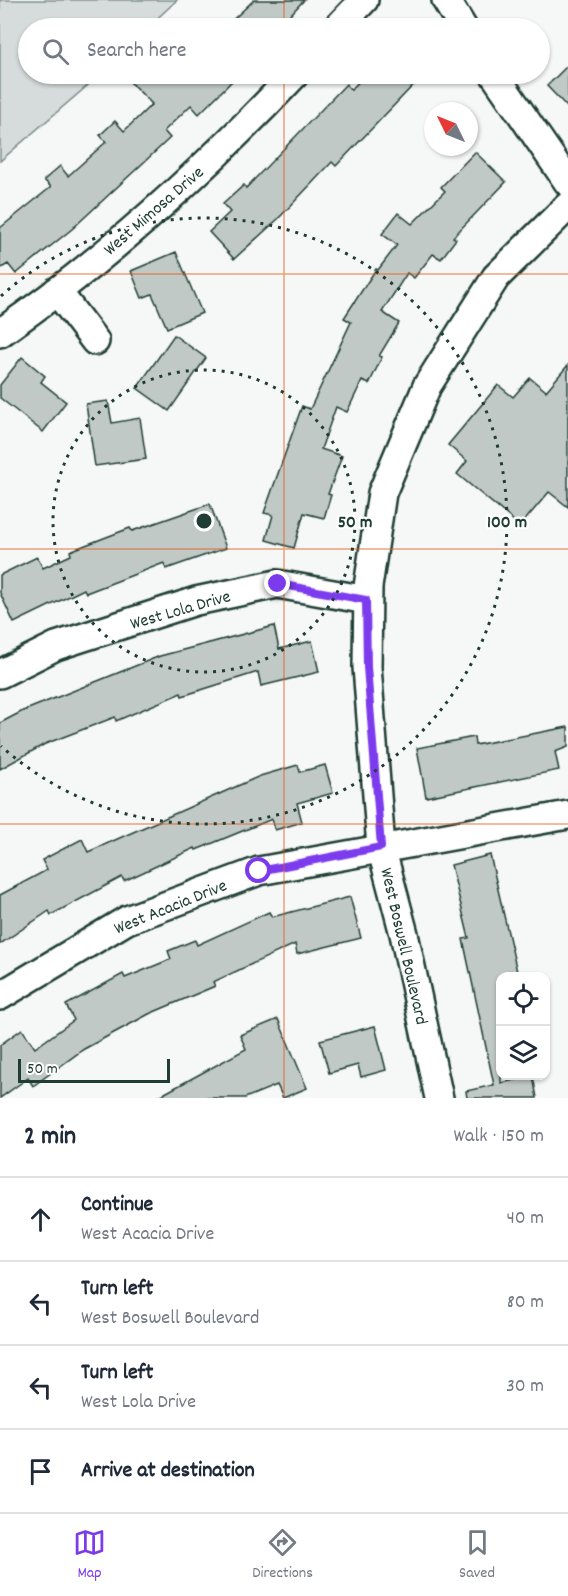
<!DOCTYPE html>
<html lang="en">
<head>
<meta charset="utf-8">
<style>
	body { margin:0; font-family:Dekko,sans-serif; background:#f2f2f3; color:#1f2937 }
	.controls { position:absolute; right:18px; bottom:18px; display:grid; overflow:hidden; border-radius:12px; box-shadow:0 2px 4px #0004 }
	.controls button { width:54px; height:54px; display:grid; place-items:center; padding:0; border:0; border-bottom:2px solid #e0e1e3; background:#fff; color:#1f2937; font:30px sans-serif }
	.compass { position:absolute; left:424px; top:102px; width:54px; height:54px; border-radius:50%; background:#fff; box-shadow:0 2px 4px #0004; rotate:313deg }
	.scale { position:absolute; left:18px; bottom:15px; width:152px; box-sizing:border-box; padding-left:6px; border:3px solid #1f3d34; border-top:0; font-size:16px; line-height:21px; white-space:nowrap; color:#1f3d34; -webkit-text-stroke:4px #fff; paint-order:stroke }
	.stop { position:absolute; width:18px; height:18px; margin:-14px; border:4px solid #7c3aed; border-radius:50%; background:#fff }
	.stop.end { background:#7c3aed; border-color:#fff; box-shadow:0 2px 6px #0008 }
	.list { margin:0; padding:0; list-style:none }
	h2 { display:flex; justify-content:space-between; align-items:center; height:78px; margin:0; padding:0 24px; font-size:26px }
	h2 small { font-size:20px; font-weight:400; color:#747a83 }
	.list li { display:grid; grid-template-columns:39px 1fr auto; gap:18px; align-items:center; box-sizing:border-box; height:84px; padding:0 24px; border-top:2px solid #e0e1e3 }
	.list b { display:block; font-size:22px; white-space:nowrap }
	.list p { margin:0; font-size:20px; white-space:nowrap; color:#747a83 }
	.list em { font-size:20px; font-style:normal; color:#747a83 }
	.icon { flex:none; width:33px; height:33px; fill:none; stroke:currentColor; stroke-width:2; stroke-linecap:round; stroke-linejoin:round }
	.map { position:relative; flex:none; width:568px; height:1098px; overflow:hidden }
	.search { position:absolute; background:#fff; box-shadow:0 2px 4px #0004; left:18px; right:18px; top:18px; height:66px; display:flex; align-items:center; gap:15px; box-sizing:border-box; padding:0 21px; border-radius:33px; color:#747a83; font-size:22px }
	.sheet { height:414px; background:#fff }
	nav { display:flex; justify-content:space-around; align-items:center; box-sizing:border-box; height:84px; border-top:2px solid #e0e1e3; background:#fff; font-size:16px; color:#747a83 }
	nav a { display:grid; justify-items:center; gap:3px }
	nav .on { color:#7c3aed }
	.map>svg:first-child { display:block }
	.green { fill:#d6dcdb; stroke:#7a8c88; stroke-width:1.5 }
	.building { fill:#c0c9c6; stroke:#1f3d34; stroke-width:1.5 }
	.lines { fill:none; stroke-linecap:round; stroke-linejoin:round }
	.minor-casing { stroke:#1f3d34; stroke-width:32 }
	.minor { stroke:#fff; stroke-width:27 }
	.route { stroke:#7c3aed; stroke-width:8 }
	.grid { fill:none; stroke:#e8590c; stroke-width:1.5; stroke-opacity:0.55 }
	.ring { fill:none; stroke:#1f3d34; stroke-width:3; stroke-dasharray:3 6 }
	.labels { text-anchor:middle; stroke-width:4.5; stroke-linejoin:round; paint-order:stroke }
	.street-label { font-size:18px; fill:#1f3d34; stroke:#fff }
	.centre { fill:#1f3d34; stroke:#fff; stroke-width:3 }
	.ring-label { font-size:18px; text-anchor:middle; font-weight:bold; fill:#1f3d34; stroke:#fff; stroke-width:4.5; stroke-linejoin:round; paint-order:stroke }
</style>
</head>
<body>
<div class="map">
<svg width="568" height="1098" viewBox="0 0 568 1098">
	<rect width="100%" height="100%" fill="#f6f7f7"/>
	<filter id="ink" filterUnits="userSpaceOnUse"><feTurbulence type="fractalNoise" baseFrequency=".0167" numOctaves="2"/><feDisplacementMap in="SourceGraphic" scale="12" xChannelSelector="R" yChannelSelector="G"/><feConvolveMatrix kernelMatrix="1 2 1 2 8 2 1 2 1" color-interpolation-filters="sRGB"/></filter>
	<g filter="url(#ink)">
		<path class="green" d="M 0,0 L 177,0 L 147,28 L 28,28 L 28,74 L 101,74 L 0,161 Z"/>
		<g class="building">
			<path d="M 254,0 L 304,0 L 278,28 L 224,28 Z"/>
			<path d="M 568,65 L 568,108 L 547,86 Z"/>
			<path d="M 138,74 L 239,74 L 199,114 L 191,105 L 164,131 L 170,138 L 72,229 L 16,274 L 8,264 L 0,269 L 0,228 L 51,187 L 44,180 L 60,166 L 68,176 L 106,142 L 100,135 L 115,121 L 124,131 L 152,104 L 130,82 Z"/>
			<path d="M 366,74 L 424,74 L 336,166 L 332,162 L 278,219 L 234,259 L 209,232 L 230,212 L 223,204 L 244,185 L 246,188 L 346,84 L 351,90 Z"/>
			<path d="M 475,152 L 506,182 L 453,237 L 456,239 L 441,259 L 433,254 L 414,278 L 407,273 L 382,312 L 399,323 L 379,356 L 382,357 L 369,384 L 362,381 L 347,412 L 336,407 L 321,449 L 342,456 L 328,494 L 331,495 L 324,518 L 304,513 L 294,548 L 266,540 L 273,515 L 264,513 L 302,406 L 310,409 L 351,322 L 344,318 L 376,269 L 378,270 L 397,245 L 382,234 L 398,213 L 412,224 L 445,191 L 441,187 Z"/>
			<path d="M 176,252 L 202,313 L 167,328 L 152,294 L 142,298 L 131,271 Z"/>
			<path d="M 174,335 L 206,358 L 169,411 L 137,388 Z"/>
			<path d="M 22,357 L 45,376 L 41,382 L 66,402 L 43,432 L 0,398 L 0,385 Z"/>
			<path d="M 568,365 L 568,507 L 549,492 L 520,526 L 457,474 L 467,461 L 448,445 L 498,385 L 513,397 L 530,378 L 546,391 Z"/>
			<path d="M 108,401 L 112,423 L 140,418 L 146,459 L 95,466 L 86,404 Z"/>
			<path d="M 210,504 L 226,548 L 166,569 L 164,563 L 86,593 L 84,589 L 14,623 L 0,593 L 0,575 L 37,557 L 43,568 L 71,555 L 70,551 L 130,528 L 132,531 Z"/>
			<path d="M 274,626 L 279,649 L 312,641 L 319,672 L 261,686 L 258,672 L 182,696 L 181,693 L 116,721 L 115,717 L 45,744 L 0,769 L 0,723 L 23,711 L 160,656 Z"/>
			<path d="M 568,727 L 568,747 L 555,752 L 559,770 L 426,797 L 417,748 L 474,737 L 475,745 Z"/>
			<path d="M 298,765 L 300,772 L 325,765 L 333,793 L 297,803 L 302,822 L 275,830 L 272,819 L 196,850 L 195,848 L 124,881 L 122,877 L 51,915 L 49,911 L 0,944 L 0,895 L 47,870 L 42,860 L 82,839 L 88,852 L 260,776 Z"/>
			<path d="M 490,855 L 518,976 L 501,976 L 501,1083 L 533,1076 L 537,1098 L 467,1098 L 466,1091 L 494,1085 L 463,939 L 469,938 L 451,865 Z"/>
			<path d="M 350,897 L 361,938 L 297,954 L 295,944 L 213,982 L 215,986 L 149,1014 L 84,1049 L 33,1086 L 28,1078 L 0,1098 L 0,1045 L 22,1029 L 35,1048 L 74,1020 L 66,1005 L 123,974 L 125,978 L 171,959 L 168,951 L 195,940 L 197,945 L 269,912 L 272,917 Z"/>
			<path d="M 278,1019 L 307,1088 L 283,1098 L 277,1085 L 245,1098 L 156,1098 L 246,1049 L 240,1035 Z"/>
			<path d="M 375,1026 L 386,1070 L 361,1077 L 358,1065 L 329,1073 L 320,1040 Z"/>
		</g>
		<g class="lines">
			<g class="minor-casing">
				<g id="minor">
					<path d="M 446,0 L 463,28"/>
					<path d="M 337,28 L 364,0"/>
					<path d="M 494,74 L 568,182"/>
					<path d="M 57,291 L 95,341"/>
					<path d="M 0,333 C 108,258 206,169 295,74"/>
					<path d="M 0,674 L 56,646 L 196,601 L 277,584 L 367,600"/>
					<path d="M 0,996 L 127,920 L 259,871 L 568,815"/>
					<path d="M 439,1098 L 404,934 L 381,847 L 367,667 L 368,587 L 382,493 L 427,386 L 496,277 L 568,206"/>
				</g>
			</g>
			<use href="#minor" class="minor"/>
		</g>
	</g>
	<g class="lines" filter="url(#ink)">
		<path class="route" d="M 259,871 L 381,847 L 367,667 L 366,600 L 278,584"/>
	</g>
	<path class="grid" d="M 284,0 L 284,28M 284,74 L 284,1098M 0,274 L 568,274M 0,549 L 568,549M 0,824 L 568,824"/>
	<g class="ring">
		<circle cx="204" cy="521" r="151"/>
		<path d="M1 296A303 303 0 1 1 1 746"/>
	</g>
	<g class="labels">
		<g class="street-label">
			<text transform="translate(153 210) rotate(-41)" y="6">West Mimosa Drive</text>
			<text transform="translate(180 609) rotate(-16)" y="6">West Lola Drive</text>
			<text transform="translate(170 906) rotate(-22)" y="6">West Acacia Drive</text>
			<text transform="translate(405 946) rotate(77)" y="6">West Boswell Boulevard</text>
		</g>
	</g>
	<circle cx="204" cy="521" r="9" class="centre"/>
	<g class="ring-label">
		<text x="355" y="527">50 m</text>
		<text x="507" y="527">100 m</text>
	</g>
</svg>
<div class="controls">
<button><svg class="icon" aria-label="locate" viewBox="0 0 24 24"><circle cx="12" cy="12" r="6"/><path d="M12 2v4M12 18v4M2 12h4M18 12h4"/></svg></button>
<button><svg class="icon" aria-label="layers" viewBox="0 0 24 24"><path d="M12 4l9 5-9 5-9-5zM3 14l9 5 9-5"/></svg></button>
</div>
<svg class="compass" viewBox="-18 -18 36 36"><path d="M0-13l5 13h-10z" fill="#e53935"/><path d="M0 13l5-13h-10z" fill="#747a83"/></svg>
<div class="scale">50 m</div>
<div class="stop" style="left:259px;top:871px"></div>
<div class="stop end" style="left:278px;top:584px"></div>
<div class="search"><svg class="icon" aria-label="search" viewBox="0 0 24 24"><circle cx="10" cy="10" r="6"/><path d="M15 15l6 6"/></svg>Search here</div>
</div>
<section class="sheet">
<h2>2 min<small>Walk · 150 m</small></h2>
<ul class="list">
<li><svg class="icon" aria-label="ahead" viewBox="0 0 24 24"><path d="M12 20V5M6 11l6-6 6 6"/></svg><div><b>Continue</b><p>West Acacia Drive</p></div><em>40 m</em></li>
<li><svg class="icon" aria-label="left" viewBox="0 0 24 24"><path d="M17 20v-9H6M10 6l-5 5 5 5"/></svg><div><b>Turn left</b><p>West Boswell Boulevard</p></div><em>80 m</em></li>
<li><svg class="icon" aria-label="left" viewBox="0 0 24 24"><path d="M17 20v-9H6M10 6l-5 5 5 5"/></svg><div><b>Turn left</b><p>West Lola Drive</p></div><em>30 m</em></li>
<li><svg class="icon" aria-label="arrive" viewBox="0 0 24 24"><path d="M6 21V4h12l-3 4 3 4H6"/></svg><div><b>Arrive at destination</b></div></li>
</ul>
</section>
<nav>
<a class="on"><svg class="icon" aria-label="map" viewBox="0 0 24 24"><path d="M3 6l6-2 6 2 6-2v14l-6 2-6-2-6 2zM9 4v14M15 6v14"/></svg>Map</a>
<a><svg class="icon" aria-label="directions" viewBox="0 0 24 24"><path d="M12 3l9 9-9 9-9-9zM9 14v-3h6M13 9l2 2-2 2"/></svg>Directions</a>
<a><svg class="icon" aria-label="saved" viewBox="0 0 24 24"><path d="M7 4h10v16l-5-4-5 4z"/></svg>Saved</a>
</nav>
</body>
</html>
